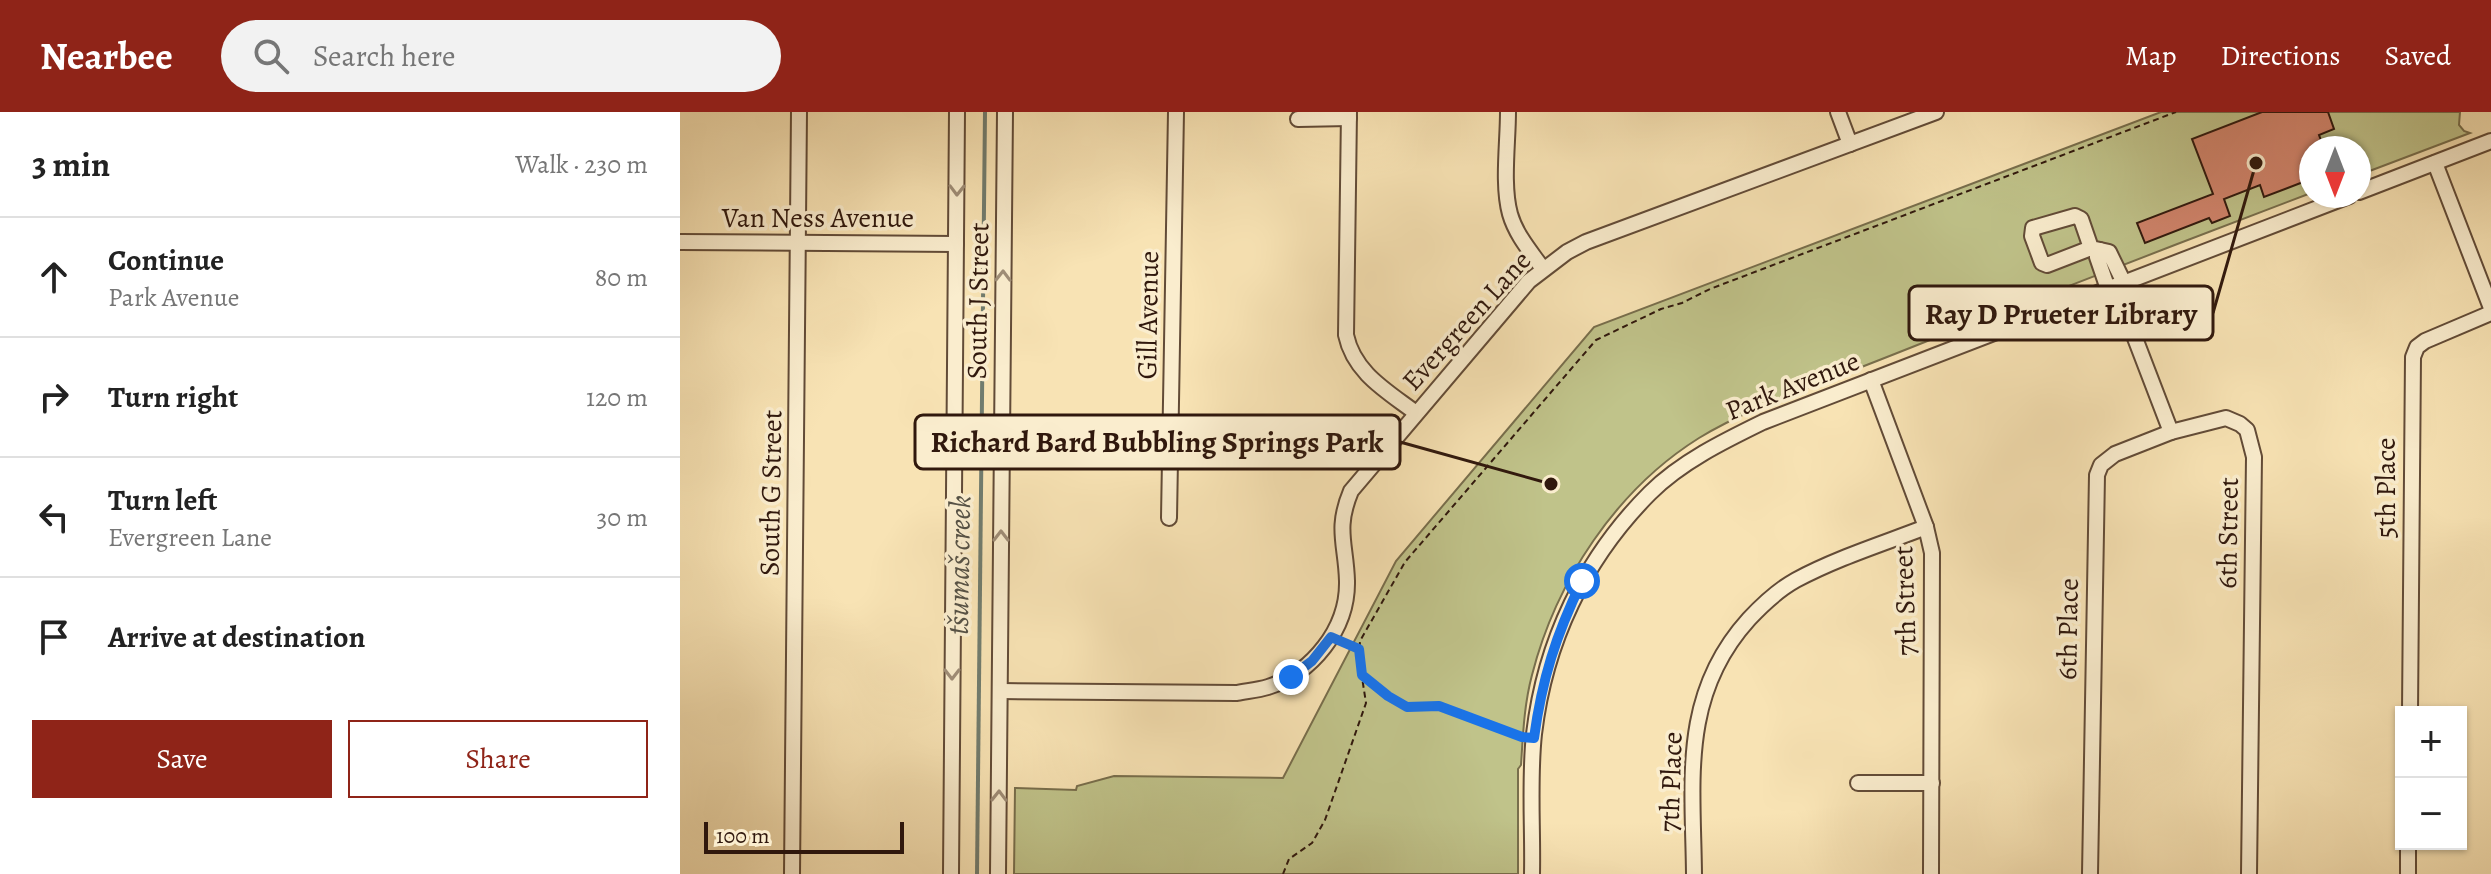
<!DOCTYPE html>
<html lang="en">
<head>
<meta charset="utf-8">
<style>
	body { margin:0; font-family:Alegreya,serif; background:#f2f2f2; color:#222 }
	.controls { position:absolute; right:24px; bottom:24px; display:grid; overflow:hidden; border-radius:0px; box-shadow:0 2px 6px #0004 }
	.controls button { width:72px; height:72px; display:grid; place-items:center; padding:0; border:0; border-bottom:2px solid #e0e0e0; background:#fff; color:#222; font:40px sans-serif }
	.compass { position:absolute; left:1619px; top:24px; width:72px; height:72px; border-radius:50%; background:#fff; box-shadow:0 2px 6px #0004; rotate:180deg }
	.scale { position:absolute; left:24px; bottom:20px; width:200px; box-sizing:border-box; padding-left:8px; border:4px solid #30180d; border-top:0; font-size:22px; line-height:28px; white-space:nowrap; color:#30180d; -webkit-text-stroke:6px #faedce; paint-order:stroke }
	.stop { position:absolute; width:24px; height:24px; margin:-18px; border:6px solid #1a73e8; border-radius:50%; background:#fff }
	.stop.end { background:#1a73e8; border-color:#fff; box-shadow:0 2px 8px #0008 }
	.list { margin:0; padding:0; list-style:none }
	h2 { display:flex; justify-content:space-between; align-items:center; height:104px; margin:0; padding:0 32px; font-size:34px }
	h2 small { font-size:26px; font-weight:400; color:#767676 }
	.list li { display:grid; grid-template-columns:52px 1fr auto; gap:24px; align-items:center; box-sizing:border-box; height:120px; padding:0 32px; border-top:2px solid #e0e0e0 }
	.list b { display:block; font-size:30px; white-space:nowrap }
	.list p { margin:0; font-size:26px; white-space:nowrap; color:#767676 }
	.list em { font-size:26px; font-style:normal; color:#767676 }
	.actions { display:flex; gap:16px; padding:24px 32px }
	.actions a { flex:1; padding:18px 0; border:2px solid #8f2418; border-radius:0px; text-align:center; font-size:28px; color:#8f2418 }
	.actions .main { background:#8f2418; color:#fff }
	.icon { flex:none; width:44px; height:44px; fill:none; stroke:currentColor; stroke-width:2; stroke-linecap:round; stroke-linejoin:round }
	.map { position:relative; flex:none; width:1811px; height:762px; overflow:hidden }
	header { display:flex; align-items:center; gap:48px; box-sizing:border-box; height:112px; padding:0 40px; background:#8f2418; color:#fff }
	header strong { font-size:38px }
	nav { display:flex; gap:44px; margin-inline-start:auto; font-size:28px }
	.search { width:560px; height:72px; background:#f2f2f2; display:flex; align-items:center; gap:20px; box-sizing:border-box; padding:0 28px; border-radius:44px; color:#767676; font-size:30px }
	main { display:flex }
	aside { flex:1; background:#fff }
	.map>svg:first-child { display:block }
	.green { fill:#c0c38a; stroke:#786e4c; stroke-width:2 }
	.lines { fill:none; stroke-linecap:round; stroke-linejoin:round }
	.stream { stroke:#717c6e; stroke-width:4 }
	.building { fill:#d1846c; stroke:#30180d; stroke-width:2 }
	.minor-casing { stroke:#624b37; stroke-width:18 }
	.path { stroke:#30180d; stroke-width:2; stroke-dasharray:6 4; stroke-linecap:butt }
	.minor { stroke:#faedce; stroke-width:14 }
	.oneway { stroke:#9f8d77 }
	.route { stroke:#1a73e8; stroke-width:10 }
	.labels { text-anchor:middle; stroke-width:7; stroke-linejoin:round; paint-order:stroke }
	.street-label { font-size:28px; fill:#30180d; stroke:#faedce }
	.water-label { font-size:30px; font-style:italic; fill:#565246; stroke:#faedce }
	.leader { fill:none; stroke:#30180d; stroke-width:3 }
	.callout-dot { fill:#30180d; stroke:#faedce; stroke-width:3 }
	.callout { fill:#faedce; stroke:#30180d; stroke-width:3 }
	.callout-label { font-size:30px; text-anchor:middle; font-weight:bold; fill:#30180d }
</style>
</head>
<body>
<header>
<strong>Nearbee</strong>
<div class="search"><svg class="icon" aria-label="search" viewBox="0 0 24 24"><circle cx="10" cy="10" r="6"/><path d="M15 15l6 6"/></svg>Search here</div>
<nav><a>Map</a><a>Directions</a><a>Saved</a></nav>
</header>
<main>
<aside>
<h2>3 min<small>Walk · 230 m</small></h2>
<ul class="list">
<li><svg class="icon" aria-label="ahead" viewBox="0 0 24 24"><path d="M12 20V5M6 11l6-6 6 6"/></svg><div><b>Continue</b><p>Park Avenue</p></div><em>80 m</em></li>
<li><svg class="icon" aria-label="right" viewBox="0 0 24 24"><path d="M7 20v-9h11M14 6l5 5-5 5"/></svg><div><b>Turn right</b></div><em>120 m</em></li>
<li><svg class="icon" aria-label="left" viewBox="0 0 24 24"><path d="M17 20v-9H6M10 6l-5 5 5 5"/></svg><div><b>Turn left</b><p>Evergreen Lane</p></div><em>30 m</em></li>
<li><svg class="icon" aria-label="arrive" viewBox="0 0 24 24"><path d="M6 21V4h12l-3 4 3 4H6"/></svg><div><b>Arrive at destination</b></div></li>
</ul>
<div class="actions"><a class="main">Save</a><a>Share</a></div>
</aside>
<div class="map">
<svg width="1811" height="762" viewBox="0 0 1811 762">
	<rect width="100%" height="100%" fill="#f8e3b4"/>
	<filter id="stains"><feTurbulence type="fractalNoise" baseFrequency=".0025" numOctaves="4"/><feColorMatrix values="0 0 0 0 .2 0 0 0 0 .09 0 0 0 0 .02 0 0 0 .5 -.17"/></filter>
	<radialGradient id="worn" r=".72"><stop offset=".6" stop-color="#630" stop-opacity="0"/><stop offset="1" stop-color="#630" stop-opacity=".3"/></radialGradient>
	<path class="green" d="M 1481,0 L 1780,0 L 1779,13 L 1784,19 L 1790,21 L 1679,63 L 1679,36 L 1631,36 L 1631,81 C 1512,126 1394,172 1275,218 C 1230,236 1185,254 1140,271 C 1099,287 1057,303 1019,326 C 936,378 876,469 852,563 C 844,593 843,623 841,653 L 838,657 L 838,762 L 334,762 L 335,676 L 396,678 L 397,674 L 434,664 L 603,666 L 716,449 L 914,215 Z"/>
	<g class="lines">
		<path class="stream" d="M 297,762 L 305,0"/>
	</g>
	<path class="building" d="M 1582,0 L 1648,0 L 1654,17 L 1639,23 L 1644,36 L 1631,36 L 1631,67 L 1584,85 L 1580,73 L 1544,87 L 1550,104 L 1532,111 L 1529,106 L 1465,131 L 1457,111 L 1533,82 L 1512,27 Z"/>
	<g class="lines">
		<g class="minor-casing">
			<g id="minor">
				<path d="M 669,0 L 666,223 C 674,261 707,279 736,301"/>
				<path d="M 828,0 C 828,31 822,73 830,102 C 836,123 851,140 863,157"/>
				<path d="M 1158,0 L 1170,32"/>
				<path d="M 618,7 L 669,6"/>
				<path d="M 1755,51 L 1811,196"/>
				<path d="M 1679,80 L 1811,29"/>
				<path d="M 0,130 L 276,132"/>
				<path d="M 1411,136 L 1401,107 L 1395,104 L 1353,116 L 1352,124 L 1362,151 L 1367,153 L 1411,136 L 1420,138"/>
				<path d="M 1435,174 L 1491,320"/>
				<path d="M 1428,177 L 1417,145 L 1420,138 L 1429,140 L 1444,171"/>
				<path d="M 1191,268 L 1246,415 L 1252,441 L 1251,762"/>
				<path d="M 321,313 L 397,313"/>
				<path d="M 489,406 L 496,0"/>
				<path d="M 321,579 L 557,581 C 567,579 578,578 588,575 C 632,561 668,517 667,469 C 666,432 655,417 671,379 L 849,169 L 887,140 L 906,130 L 1256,0"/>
				<path d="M 1730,600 L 1733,245 L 1737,235 L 1745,229 L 1811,201"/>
				<path d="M 1178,671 L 1252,671"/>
				<path d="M 112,762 L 119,0"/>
				<path d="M 271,762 L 277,0"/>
				<path d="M 318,762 L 325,0"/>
				<path d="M 852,762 C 853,716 849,668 854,622 C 865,530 904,447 970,381 C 1001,350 1044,329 1083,310 L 1669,84"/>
				<path d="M 1014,762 C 1013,668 1000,583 1069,507 C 1083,492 1098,478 1116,468 C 1157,446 1202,432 1246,415"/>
				<path d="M 1410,762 L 1417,363 L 1421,353 L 1435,342 L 1491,320 L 1546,306 L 1560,312 L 1567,318 L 1574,345 L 1569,762"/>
				<path d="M 1728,762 L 1728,732"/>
			</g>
		</g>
		<g class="path">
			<path d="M 663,530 L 679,537"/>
			<path d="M 683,563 L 708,584 L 727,595 L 759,594 L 772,598 L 841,624"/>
			<path d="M 603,762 L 609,747 L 632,731 L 645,708 L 686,591 L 679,546 L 680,529 L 725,450 L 916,228 L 981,197 L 1002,191 L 1030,177 L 1496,0"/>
		</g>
		<use href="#minor" class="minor"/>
	</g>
	<defs><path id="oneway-chevron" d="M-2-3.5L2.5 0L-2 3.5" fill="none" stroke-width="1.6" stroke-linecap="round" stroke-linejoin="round" transform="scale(2)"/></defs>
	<g class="oneway">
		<use href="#oneway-chevron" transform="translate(277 78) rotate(91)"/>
		<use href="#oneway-chevron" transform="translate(323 164) rotate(-89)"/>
		<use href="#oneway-chevron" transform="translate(321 424) rotate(-90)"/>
		<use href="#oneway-chevron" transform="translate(272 562) rotate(90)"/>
		<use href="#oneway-chevron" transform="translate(319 684) rotate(-89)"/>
	</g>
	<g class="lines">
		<path class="route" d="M 611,565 L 632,549 L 651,525 L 679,537 L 682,563 L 708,584 L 727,595 L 759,594 L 842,625 L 854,626 C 862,567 876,523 902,469"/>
	</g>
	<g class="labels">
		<g class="street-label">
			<text x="138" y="115">Van Ness Avenue</text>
			<text transform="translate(297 189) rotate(-89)" y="10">South J Street</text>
			<text transform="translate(467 203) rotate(-89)" y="10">Gill Avenue</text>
			<text transform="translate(786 208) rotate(-48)" y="10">Evergreen Lane</text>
			<text transform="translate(1112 273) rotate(-22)" y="10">Park Avenue</text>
			<text transform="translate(1705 376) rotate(-90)" y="10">5th Place</text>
			<text transform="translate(90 381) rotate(-89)" y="10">South G Street</text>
			<text transform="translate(1547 421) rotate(-89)" y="10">6th Street</text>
			<text transform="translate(1224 489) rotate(-92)" y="10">7th Street</text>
			<text transform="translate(1387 517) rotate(-89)" y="10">6th Place</text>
			<text transform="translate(990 670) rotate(-88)" y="10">7th Place</text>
		</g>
		<g class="water-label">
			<text transform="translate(279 453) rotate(-89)" y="10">tšumaš creek</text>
		</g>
	</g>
	<path class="leader" d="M1576 51L1533 201M871 372L720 330"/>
	<g class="callout-dot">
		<circle cx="1576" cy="51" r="8"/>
		<circle cx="871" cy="372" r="8"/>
	</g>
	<g class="callout">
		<rect x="1229" y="174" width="304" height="54" rx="8"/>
		<rect x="235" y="303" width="485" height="54" rx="8"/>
	</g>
	<g class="callout-label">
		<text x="1381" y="212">Ray D Prueter Library</text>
		<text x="477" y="340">Richard Bard Bubbling Springs Park</text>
	</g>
	<rect width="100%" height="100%" filter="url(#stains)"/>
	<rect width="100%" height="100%" fill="url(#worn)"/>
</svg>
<div class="controls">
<button>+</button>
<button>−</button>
</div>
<svg class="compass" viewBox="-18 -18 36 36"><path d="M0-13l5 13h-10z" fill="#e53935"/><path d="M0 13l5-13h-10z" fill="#767676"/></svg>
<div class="scale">100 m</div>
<div class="stop" style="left:902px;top:469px"></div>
<div class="stop end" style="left:611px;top:565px"></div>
</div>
</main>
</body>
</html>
